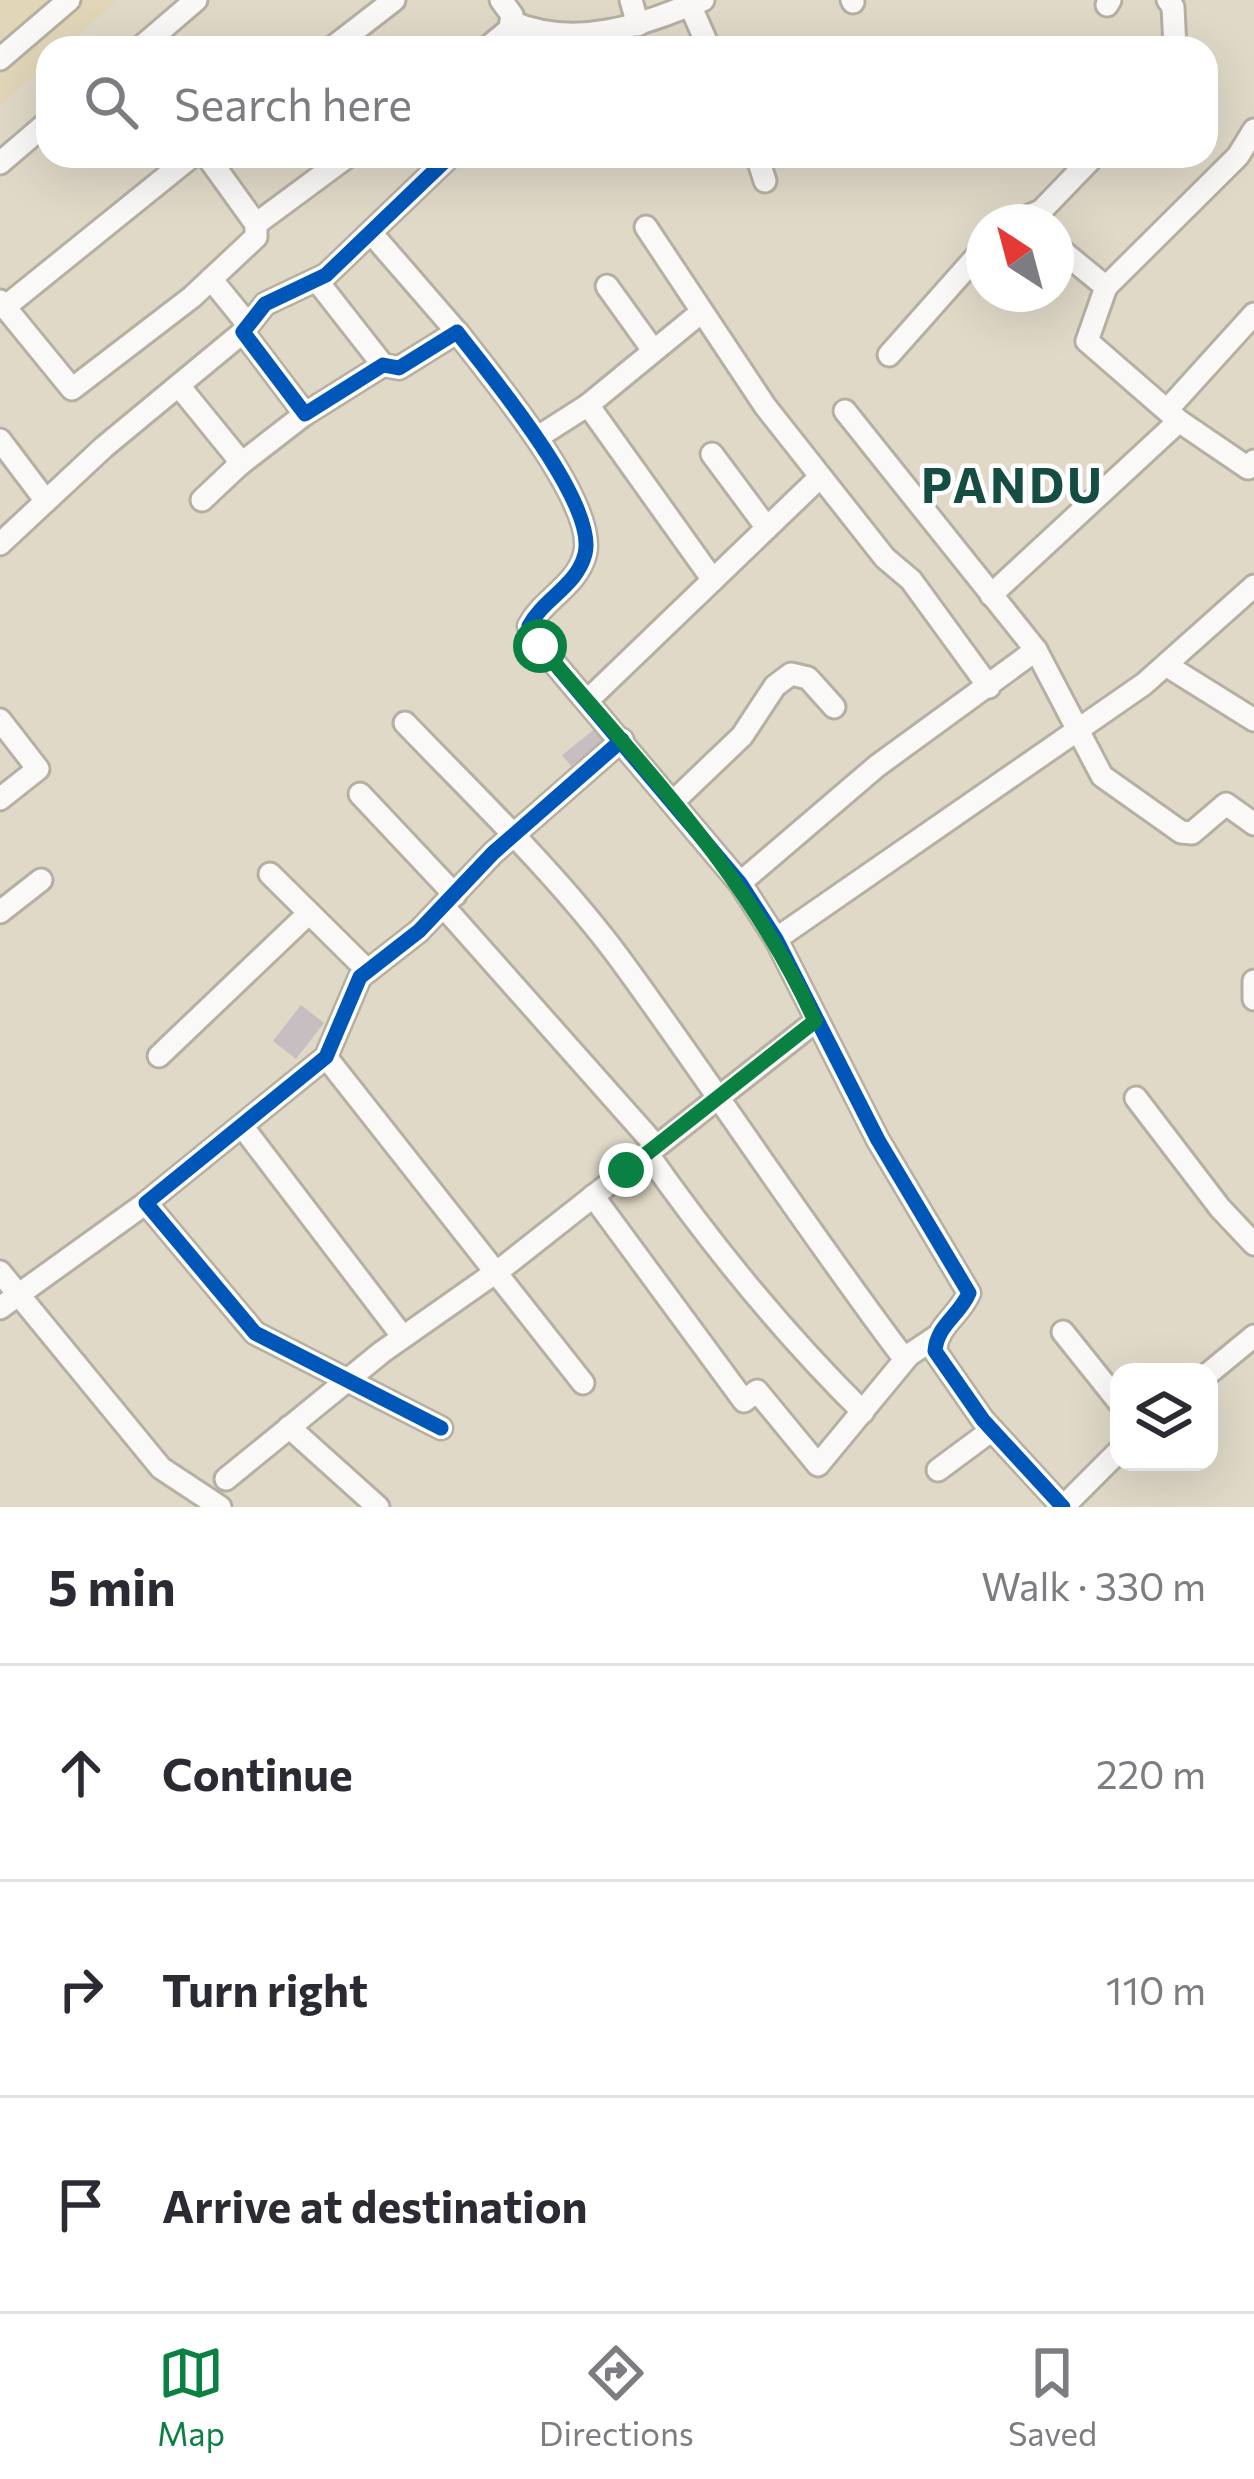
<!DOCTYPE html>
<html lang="en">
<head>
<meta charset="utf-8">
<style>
	body { margin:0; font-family:Commissioner,sans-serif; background:#f2f2f3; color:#2b2b33 }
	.controls { position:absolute; right:36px; bottom:36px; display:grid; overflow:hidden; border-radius:24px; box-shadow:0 12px 48px #0002 }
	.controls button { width:108px; height:108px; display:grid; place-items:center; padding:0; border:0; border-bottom:3px solid #e1e1e2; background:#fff; color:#2b2b33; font:60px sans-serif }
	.compass { position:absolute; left:966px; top:204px; width:108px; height:108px; border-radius:50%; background:#fff; box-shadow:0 12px 48px #0002; rotate:324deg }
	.stop { position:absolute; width:36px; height:36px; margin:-27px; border:9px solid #0b8043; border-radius:50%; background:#fff }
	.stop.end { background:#0b8043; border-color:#fff; box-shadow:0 3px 12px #0008 }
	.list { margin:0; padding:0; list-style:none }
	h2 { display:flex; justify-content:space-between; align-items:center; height:156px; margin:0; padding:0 48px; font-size:51px }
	h2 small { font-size:39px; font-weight:400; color:#7c7c81 }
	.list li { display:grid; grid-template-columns:78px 1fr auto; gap:36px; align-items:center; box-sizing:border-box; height:216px; padding:0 48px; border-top:3px solid #e1e1e2 }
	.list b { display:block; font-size:45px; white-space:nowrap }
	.list em { font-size:39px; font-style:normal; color:#7c7c81 }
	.icon { flex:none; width:66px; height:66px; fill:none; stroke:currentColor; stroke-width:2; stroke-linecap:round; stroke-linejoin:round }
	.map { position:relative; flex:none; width:1254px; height:1507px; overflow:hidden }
	.search { position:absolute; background:#fff; box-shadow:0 12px 48px #0002; left:36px; right:36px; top:36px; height:132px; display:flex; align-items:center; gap:30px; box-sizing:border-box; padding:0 42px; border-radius:36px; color:#7c7c81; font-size:45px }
	.sheet { height:804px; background:#fff }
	nav { display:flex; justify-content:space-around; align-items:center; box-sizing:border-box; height:168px; border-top:3px solid #e1e1e2; background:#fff; font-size:33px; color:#7c7c81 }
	nav a { display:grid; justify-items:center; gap:6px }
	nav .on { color:#0b8043 }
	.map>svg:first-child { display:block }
	.built { fill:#e2d6b9 }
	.building { fill:#c7bec1 }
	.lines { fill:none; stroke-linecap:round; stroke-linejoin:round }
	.minor-casing { stroke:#b6b0a3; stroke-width:27 }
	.minor { stroke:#faf9f7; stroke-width:21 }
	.cycleway-casing { stroke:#fff; stroke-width:22 }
	.cycleway { stroke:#0057b8; stroke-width:15 }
	.route { stroke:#0b8043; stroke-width:15 }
	.labels { text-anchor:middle; stroke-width:9; stroke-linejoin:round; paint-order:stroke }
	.district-label { font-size:48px; font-weight:bold; letter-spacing:3px; fill:#154d43; stroke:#fff }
</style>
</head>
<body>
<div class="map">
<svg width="1254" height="1507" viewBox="0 0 1254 1507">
	<rect width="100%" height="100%" fill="#e0d9c8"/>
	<path class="built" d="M 0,0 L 117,0 L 64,48 L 48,48 L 48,62 L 0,106 Z"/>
	<g class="building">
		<path d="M 601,724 L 610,735 L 571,766 L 562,755 Z"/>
		<path d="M 301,1005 L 324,1023 L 296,1059 L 273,1041 Z"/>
	</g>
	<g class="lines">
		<g class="minor-casing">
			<g id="minor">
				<path d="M 631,0 L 638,25"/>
				<path d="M 852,0 L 853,2"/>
				<path d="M 1168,0 L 1173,7 L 1175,48"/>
				<path d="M 690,5 L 709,48"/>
				<path d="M 1107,5 L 1110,0"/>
				<path d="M 511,22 C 577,50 640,25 703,0"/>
				<path d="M 140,48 L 196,0"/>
				<path d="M 332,48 L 394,0"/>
				<path d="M 487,48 L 510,29 L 512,15 L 501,0"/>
				<path d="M 0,59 L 69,0"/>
				<path d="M 450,156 L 326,275 L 265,304 L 243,332 L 305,414 L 383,365 L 399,368 L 457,332 C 489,374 598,503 585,554 C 577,586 543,599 529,626 L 534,639 L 740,883 L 776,939 L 878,1140 L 969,1293 C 959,1316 937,1325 935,1351 L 983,1420 L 1063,1507"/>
				<path d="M 757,156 L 765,181"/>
				<path d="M 0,163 L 48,122"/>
				<path d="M 1014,222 L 1041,211 L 1094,156"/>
				<path d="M 256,224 L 348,156"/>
				<path d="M 646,227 L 765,406 L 885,558 L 911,580 L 989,687"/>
				<path d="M 373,235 L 457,332"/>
				<path d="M 1056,246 L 1106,287 L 1238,156 L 1254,130"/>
				<path d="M 211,279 L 246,322"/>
				<path d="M 318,282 L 383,365"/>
				<path d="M 607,286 L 653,350"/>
				<path d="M 1106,287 L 1087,341 L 1179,421 L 1248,468 L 1254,461"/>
				<path d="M 0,301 L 72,389 L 192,297 L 256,237 L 256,224 L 207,156"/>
				<path d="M 5,307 L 192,156"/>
				<path d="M 889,355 L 984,248"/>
				<path d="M 179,386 L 236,456 L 238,466 L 202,500"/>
				<path d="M 588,405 L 713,580"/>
				<path d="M 1167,410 L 1254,314"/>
				<path d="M 845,411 L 1036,650 L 1102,776 L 1181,832 L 1192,833 L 1226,804 L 1254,824"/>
				<path d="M 538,437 L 588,405 L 699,314"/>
				<path d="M 0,440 L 46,501"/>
				<path d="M 712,454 L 767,528"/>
				<path d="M 238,466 L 305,414"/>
				<path d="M 0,544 L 104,447 L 243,332"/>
				<path d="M 991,595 L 1179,421"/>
				<path d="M 1166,665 L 1254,720"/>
				<path d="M 587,701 L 820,477"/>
				<path d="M 0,720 L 38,769 L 0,799"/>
				<path d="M 405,723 C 478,799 557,874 620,959 C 715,1089 803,1224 900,1353 L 909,1355 L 936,1337"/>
				<path d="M 360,794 L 455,895"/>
				<path d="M 675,800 L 742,736 L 775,686 L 791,674 L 808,678 L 834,707"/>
				<path d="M 270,874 L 368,971"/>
				<path d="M 740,883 L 877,766 L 1036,650"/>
				<path d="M 444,907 L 656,1146"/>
				<path d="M 0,912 L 41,880"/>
				<path d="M 776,939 L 1144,684 L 1254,586"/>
				<path d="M 1254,981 L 1254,999"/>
				<path d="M 159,1056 L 309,913"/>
				<path d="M 326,1057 L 583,1383"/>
				<path d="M 1136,1098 L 1220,1208 L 1254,1244"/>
				<path d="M 242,1126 L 403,1337"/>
				<path d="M 647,1153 C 713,1247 781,1331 863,1412"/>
				<path d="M 593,1196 L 744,1401 L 757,1391 L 818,1465 L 909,1355"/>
				<path d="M 0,1272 L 161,1468 L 220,1507"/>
				<path d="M 0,1308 L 146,1203"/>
				<path d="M 1063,1332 L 1119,1402"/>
				<path d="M 1209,1373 L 1254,1336"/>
				<path d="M 289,1427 L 378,1507"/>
				<path d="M 441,1428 L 255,1333 L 146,1203 L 326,1057 L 360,977 L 419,931 L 493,853 L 622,740"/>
				<path d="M 938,1470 L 992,1430"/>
				<path d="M 226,1479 L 382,1352 L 506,1265 L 816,1021"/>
				<path d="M 1063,1507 L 1119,1451"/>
			</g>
		</g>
		<use href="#minor" class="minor"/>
		<g class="cycleway-casing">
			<g id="cycleway">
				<path d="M 450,156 L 326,275 L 265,304 L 243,332 L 305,414 L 383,365 L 399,368 L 457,332 C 489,374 598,503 585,554 C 577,586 543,599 529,626 L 534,639 L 740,883 L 776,939 L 878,1140 L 969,1293 C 959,1316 937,1325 935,1351 L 983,1420 L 1063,1507"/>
				<path d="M 441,1428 L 255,1333 L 146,1203 L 326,1057 L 360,977 L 419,931 L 493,853 L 622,740"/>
			</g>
		</g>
		<use href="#cycleway" class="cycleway"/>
	</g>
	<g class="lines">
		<path class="route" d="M 540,646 C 643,767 749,875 815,1021 L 626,1170"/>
	</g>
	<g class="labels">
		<g class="district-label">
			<text x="1013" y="503">PANDU</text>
		</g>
	</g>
</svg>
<div class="controls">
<button><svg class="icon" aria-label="layers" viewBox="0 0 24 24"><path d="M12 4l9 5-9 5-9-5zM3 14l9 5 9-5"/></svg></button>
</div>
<svg class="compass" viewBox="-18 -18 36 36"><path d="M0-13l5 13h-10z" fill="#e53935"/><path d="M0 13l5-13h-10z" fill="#7c7c81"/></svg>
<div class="stop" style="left:540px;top:646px"></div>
<div class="stop end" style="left:626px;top:1170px"></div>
<div class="search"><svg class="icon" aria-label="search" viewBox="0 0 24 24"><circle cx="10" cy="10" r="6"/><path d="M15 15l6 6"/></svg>Search here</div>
</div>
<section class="sheet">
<h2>5 min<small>Walk · 330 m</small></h2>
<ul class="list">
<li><svg class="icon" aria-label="ahead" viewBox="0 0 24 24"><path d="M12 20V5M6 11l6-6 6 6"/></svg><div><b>Continue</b></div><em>220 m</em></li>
<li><svg class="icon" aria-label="right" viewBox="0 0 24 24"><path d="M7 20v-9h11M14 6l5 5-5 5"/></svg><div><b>Turn right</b></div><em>110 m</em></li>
<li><svg class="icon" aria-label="arrive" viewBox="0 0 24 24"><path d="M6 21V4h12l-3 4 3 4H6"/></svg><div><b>Arrive at destination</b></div></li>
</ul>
</section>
<nav>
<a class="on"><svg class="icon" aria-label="map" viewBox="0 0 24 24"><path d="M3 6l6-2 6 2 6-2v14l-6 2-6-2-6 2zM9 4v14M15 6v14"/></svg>Map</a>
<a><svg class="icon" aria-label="directions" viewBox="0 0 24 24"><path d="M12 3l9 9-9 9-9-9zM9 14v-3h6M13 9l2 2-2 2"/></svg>Directions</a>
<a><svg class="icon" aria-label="saved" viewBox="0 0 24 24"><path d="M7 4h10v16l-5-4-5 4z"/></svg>Saved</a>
</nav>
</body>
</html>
